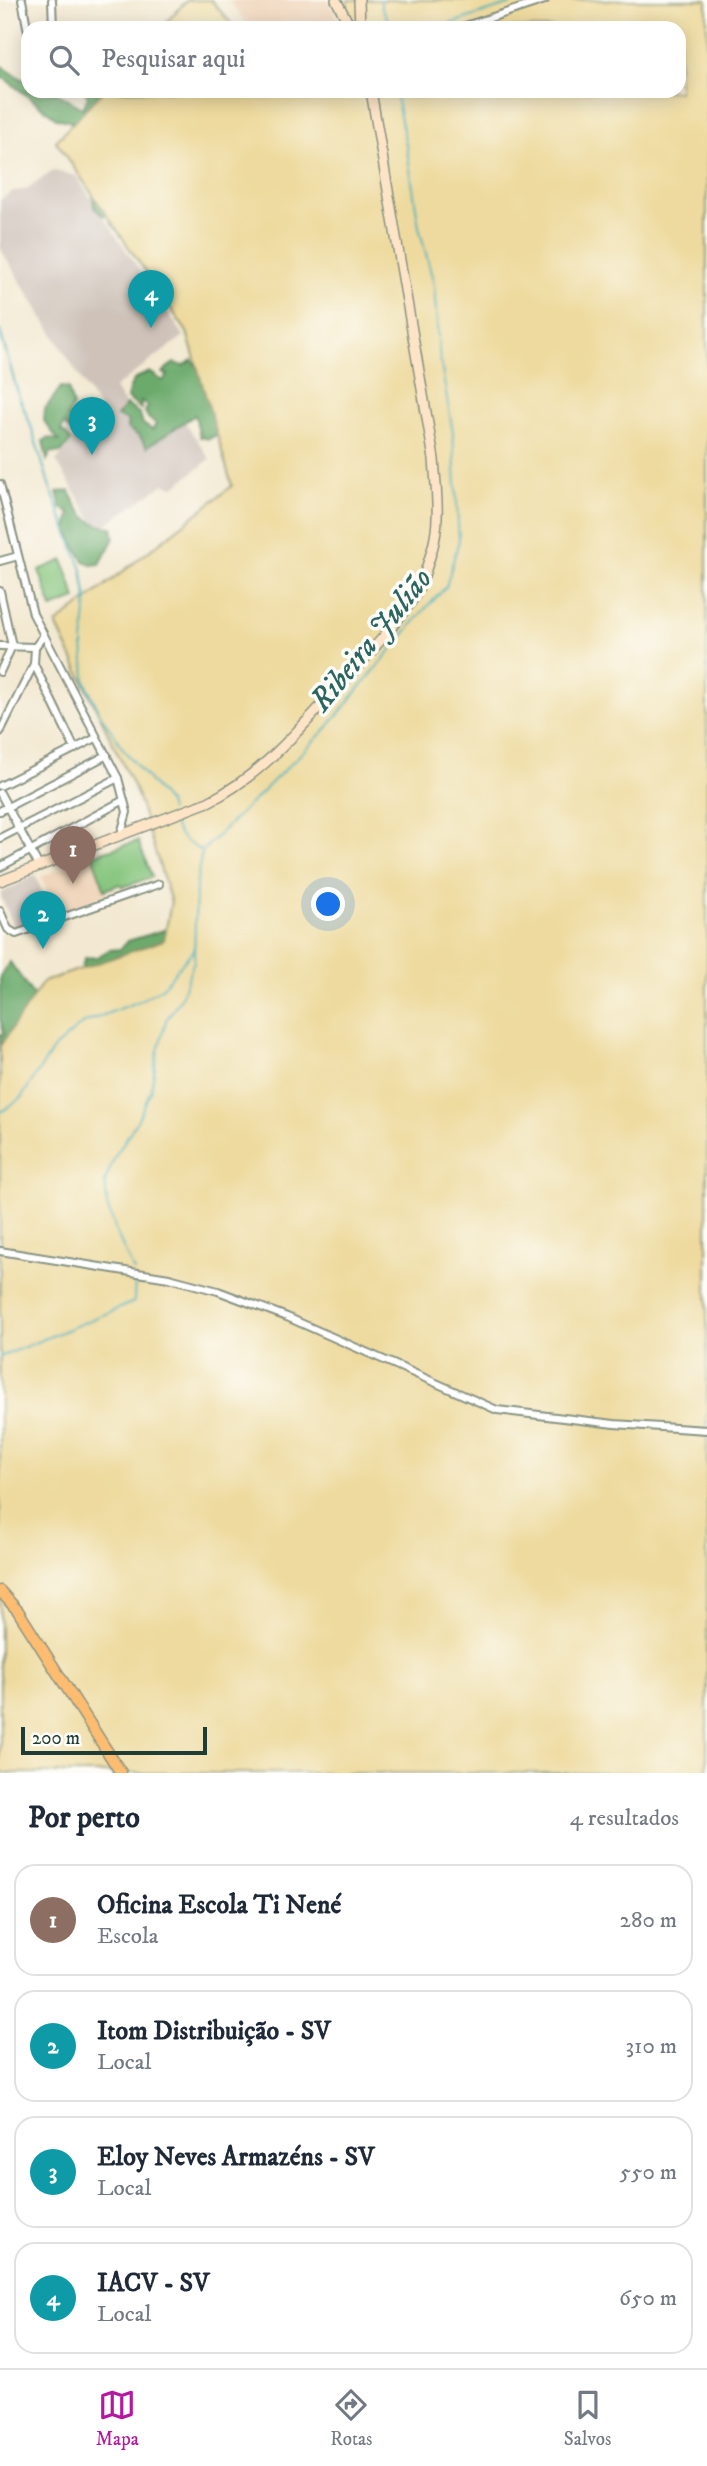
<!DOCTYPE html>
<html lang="pt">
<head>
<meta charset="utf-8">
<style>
	body { margin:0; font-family:"IM FELL DW Pica",serif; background:#f2f2f3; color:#1f2937 }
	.scale { position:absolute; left:21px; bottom:18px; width:186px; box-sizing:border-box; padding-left:7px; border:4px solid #1f3d34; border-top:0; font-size:19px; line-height:24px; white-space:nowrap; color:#1f3d34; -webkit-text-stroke:5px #fdfcf7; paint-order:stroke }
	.you { position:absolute; left:329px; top:905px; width:24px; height:24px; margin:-18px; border:5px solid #fff; border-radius:50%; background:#1a73e8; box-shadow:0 0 0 10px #1a73e833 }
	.badge { display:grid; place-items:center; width:46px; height:46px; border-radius:50%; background:#b5179e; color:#fff; font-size:23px; font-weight:700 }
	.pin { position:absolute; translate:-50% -58px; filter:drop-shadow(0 2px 4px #0008) }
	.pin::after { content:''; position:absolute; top:37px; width:24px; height:21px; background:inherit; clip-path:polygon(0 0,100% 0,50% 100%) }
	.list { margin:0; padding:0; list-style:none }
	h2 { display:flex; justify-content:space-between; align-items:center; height:91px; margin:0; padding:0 28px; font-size:30px }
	h2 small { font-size:23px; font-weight:400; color:#747a83 }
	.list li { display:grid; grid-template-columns:46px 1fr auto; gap:21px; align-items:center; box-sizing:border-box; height:112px; margin:0 14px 14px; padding:0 14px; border:2px solid #e0e1e3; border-radius:21px }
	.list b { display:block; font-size:26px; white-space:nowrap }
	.list p { margin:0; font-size:23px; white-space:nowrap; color:#747a83 }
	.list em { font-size:23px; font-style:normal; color:#747a83 }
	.icon { flex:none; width:38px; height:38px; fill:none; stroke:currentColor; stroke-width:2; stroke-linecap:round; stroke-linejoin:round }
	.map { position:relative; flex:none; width:707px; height:1773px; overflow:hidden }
	.search { position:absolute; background:#fff; box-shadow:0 4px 18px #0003; left:21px; right:21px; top:21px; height:77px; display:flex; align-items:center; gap:18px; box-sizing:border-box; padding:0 24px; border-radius:21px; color:#747a83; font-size:26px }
	.sheet { height:595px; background:#fff }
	nav { display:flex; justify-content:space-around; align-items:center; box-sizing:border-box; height:98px; border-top:2px solid #e0e1e3; background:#fff; font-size:19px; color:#747a83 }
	nav a { display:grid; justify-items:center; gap:4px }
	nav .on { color:#b5179e }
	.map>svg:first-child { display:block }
	.built { fill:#f0d6bc }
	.industrial { fill:#cec2b9 }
	.green { fill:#85c57d; stroke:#528158; stroke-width:2 }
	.forest { fill:#6caa6c; stroke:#467450; stroke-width:2 }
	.sand { fill:#eeda9e; stroke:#868c69; stroke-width:2 }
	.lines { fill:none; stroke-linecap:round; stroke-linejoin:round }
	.stream { stroke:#3daeb8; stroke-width:2 }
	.street-casing { stroke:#899383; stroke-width:10 }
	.secondary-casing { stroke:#899383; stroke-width:12 }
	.primary-casing { stroke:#899383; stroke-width:13 }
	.street { stroke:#fff; stroke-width:6 }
	.secondary { stroke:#fee4c6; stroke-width:9 }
	.primary { stroke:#fdbc70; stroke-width:10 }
	.labels { text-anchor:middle; stroke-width:7; stroke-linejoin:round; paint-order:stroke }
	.water-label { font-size:32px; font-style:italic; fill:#2a6562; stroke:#fdfcf7 }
</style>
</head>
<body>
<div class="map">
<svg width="707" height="1773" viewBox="0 0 707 1773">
	<rect width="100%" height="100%" fill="#fdfcf7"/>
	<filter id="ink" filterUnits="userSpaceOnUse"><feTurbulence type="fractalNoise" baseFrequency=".0143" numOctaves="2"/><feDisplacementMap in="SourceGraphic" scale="14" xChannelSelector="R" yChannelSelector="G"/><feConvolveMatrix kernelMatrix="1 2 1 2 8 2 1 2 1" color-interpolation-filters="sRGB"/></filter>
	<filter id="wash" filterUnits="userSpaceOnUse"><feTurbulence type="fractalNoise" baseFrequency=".00686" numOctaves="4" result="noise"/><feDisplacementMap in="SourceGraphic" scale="28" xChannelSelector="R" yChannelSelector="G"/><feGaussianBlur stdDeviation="1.57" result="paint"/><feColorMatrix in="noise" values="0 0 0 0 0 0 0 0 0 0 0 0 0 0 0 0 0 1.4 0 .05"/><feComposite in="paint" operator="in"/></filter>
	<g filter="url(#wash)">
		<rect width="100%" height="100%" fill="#f3e9d2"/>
		<g class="built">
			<path d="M 228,0 L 328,0 L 339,22 L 336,28 L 250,28 Z"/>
			<path d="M 92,855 L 106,894 L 62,914 L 57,912 L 41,877 Z"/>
		</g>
		<g class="industrial">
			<path d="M 53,170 L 76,176 L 184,336 L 114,388 L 150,440 L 182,418 L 210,459 L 174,487 L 164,484 L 98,530 L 56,461 L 100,410 L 0,248 L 0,200 L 13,191 L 25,190 Z"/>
			<path d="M 35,875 L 52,914 L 15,929 L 0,894 Z"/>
		</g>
		<g class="green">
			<path d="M 63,560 L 76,599 L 52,608 L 39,570 Z"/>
			<path d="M 138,841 L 152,877 L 123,887 L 120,884 L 105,890 L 92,855 Z"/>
		</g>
		<g class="forest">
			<path d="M 0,65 L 22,79 L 28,80 L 28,91 L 35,91 L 37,95 L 55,92 L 83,108 L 88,97 L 84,91 L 117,91 L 133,241 L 111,223 L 117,216 L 102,215 L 94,207 L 92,182 L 68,133 L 72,122 L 56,118 L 0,75 Z"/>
			<path d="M 192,360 L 199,369 L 227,429 L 209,439 L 200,437 L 195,415 L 147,447 L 140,437 L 127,428 L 128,421 L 117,416 L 126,405 L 140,414 L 143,424 L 153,430 L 156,423 L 149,419 L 145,412 L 148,406 L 141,401 L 141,409 L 127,398 C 131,380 133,378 150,372 L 163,381 L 168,375 L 163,373 L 167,368 L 174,363 L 184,366 Z"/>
			<path d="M 61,387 L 68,388 L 73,406 L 68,417 L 73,418 L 78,408 L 92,420 L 89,430 L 82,439 L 76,437 L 64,424 L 61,431 L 66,434 L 71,441 L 61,453 L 51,452 L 47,460 L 43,441 L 49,438 L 59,441 L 44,421 L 45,409 Z"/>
			<path d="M 70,491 C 77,511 89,527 112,527 L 114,538 L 100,564 L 91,565 L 84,561 L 77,550 L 67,529 L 70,514 L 61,507 L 57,492 Z"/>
			<path d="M 178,918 L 190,943 L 86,973 L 82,966 L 85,958 L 97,957 L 109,950 L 120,949 L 128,941 L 164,930 Z"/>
			<path d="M 10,962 L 36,999 L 0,1047 L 0,1034 L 4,1034 L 0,1019 L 0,976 Z"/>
		</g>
		<g class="sand">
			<path d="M 187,0 L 211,0 L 235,28 L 161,28 Z"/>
			<path d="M 348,0 L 707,0 L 707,1773 L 0,1773 L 0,1046 L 43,982 L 164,940 L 171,902 L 137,794 L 56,624 L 232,486 L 187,332 L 56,141 L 103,91 L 679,91 L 679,28 L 342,28 Z"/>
		</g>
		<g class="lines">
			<g class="stream">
				<path d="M 381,0 L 381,6 L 392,28"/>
				<path d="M 437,28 L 523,0"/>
				<path d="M 0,331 L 19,397 L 30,423 L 50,487 L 82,570 L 87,600 L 83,642 L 85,680 L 99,712 L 123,749 L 168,803 L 170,811"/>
				<path d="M 173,821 C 177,837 187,843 200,850"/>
				<path d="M 0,1113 L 21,1098 L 54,1048 L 83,1023 L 137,1002 L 162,988 L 194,949"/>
				<path d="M 134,1271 L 117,1234 L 107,1205 L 105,1181 L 114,1158 L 137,1121 L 151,1090 L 157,1055 L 166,1020 L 181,998 L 194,961 L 196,886 L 202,851 L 326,729 L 423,611 L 446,587 L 459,540 L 453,433 L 439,353 L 434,285 L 419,227 L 407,150 L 395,91"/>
				<path d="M 0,1357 L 134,1302 L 135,1277"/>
			</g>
		</g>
	</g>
	<g filter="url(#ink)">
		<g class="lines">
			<g class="street-casing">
				<g id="street">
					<path d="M 22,0 L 28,32"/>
					<path d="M 52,0 L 53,28"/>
					<path d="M 459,28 L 545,0"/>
					<path d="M 0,484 L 33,614 L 118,778 L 127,812 L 121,834"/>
					<path d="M 0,561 L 18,556"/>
					<path d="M 0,591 L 12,646 L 0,672"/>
					<path d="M 0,646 L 35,647 L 44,635"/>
					<path d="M 34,664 L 75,749"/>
					<path d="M 0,732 L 34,664 L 35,647"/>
					<path d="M 0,786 L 96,738"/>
					<path d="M 0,793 L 39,866"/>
					<path d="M 0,811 L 107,755"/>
					<path d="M 0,838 L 118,778"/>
					<path d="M 0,867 L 124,800"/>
					<path d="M 0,911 L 8,929 L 16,934 L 159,884"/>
					<path d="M 0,1251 L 169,1278 L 218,1291 L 287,1317 L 497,1410 L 614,1424 L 707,1430"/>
				</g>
			</g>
			<g class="secondary-casing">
				<g id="secondary">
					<path d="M 336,0 L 351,28"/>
					<path d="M 359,0 L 360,28"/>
					<path d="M 0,881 L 208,802 C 262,775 295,733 336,690 C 362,661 390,632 412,600 C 422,586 427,566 432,550 C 441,521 436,489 434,459 L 371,91"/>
				</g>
			</g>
			<g class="primary-casing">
				<path id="primary" d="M 0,1591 L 18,1611 L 121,1773"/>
			</g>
			<use href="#street" class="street"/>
			<use href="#secondary" class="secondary"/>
			<use href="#primary" class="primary"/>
		</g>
	</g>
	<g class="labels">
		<g class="water-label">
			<text transform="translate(370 639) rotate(-51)" y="11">Ribeira Julião</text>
		</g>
	</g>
</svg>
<div class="scale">200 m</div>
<div class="you"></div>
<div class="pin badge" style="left:73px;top:884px;background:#8d6e63">1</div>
<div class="pin badge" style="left:43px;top:949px;background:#0f9aa8">2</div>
<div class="pin badge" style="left:92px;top:455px;background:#0f9aa8">3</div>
<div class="pin badge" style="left:151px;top:328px;background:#0f9aa8">4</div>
<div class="search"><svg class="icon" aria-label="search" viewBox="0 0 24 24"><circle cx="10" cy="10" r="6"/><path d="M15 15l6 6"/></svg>Pesquisar aqui</div>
</div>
<section class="sheet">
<h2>Por perto<small>4 resultados</small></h2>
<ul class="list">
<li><span class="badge" style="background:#8d6e63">1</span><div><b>Oficina Escola Ti Nené</b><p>Escola</p></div><em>280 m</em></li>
<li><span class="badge" style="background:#0f9aa8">2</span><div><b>Itom Distribuição - SV</b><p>Local</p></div><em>310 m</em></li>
<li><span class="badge" style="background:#0f9aa8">3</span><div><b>Eloy Neves Armazéns - SV</b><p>Local</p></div><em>550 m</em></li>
<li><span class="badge" style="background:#0f9aa8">4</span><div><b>IACV - SV</b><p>Local</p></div><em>650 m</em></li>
</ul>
</section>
<nav>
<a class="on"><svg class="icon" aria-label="map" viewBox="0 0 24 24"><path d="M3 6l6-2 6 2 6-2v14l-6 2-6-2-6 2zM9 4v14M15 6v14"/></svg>Mapa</a>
<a><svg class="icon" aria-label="directions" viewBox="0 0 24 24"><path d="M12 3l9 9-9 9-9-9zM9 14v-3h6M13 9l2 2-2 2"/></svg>Rotas</a>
<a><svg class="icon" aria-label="saved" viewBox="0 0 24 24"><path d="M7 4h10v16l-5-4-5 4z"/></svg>Salvos</a>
</nav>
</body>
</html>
